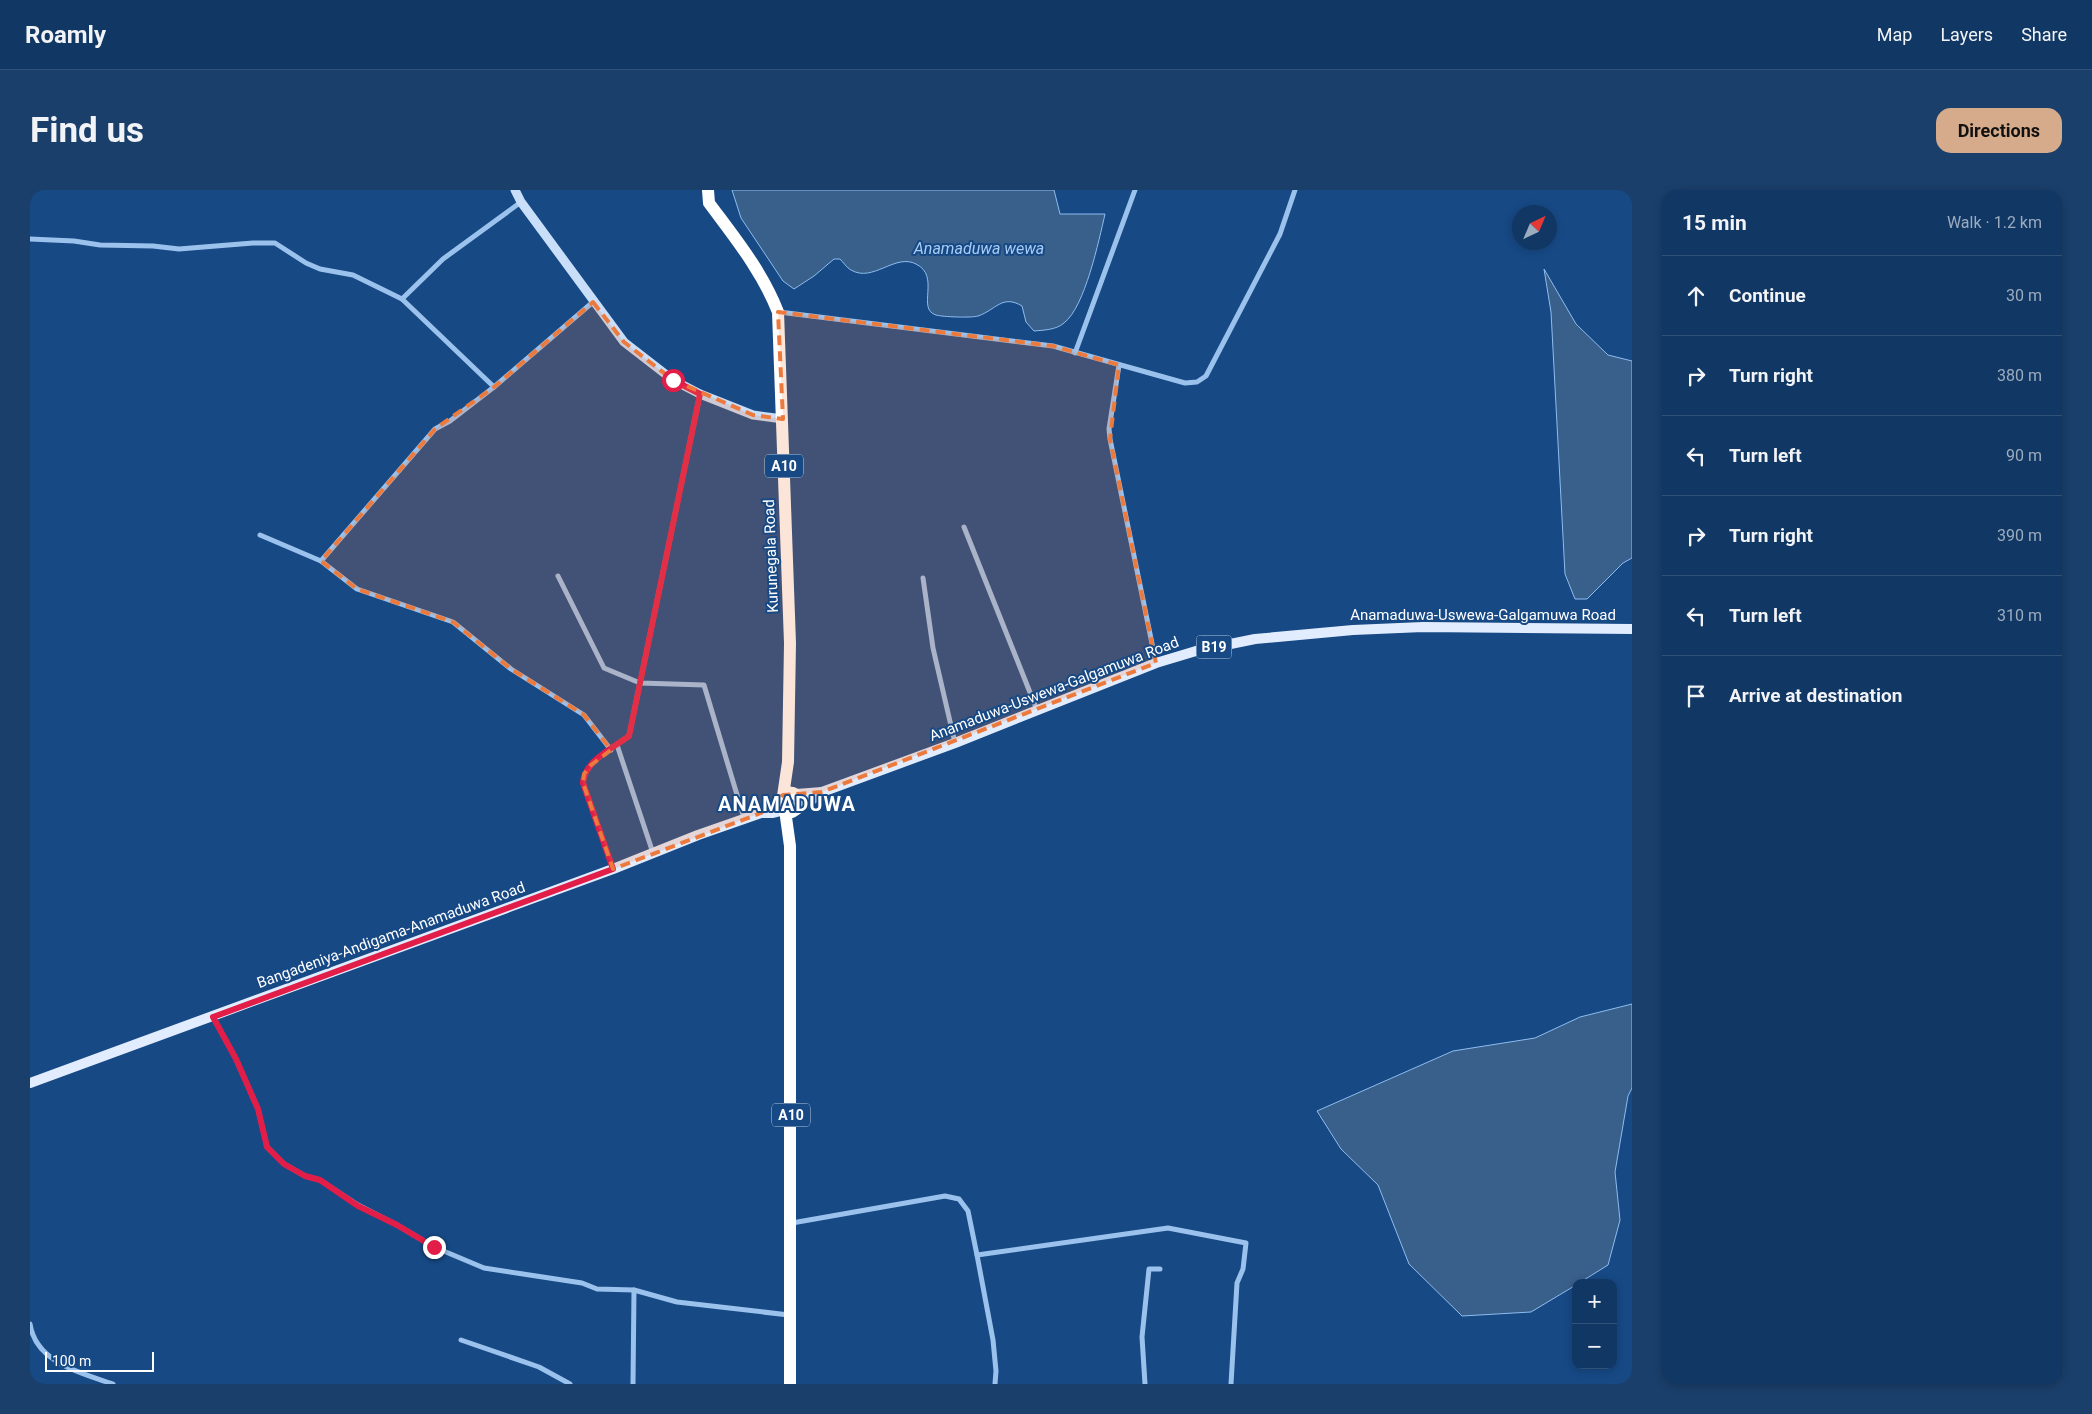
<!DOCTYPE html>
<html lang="en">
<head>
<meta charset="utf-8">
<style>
	body { margin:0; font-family:Roboto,sans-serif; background:#1a3f6a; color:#f1f3f6 }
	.controls { position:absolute; right:15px; bottom:15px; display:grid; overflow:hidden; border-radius:10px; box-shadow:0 2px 8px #0003 }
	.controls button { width:45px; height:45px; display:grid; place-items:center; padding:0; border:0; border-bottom:1px solid #305178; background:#113764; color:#f1f3f6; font:25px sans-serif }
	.compass { position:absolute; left:1482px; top:15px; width:45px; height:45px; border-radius:50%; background:#113764; box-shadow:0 2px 8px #0003; rotate:44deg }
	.scale { position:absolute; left:15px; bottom:12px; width:109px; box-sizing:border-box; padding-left:5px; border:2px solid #fff; border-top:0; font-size:14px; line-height:18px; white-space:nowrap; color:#fff; -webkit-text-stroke:4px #174985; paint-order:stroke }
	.stop { position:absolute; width:15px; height:15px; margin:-11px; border:4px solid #e11d48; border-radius:50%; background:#fff }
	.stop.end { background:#e11d48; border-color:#fff; box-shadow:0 1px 5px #0008 }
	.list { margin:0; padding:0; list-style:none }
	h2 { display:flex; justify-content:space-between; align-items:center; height:65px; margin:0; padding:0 20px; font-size:21px }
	h2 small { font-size:16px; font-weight:400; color:#9cacbf }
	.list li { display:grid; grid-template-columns:32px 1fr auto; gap:15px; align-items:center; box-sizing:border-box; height:80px; padding:0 20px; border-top:1px solid #305178 }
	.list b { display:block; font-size:19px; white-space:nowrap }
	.list em { font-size:16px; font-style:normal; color:#9cacbf }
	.icon { flex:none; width:28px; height:28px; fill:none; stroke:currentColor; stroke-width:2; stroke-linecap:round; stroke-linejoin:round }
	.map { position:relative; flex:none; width:1602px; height:1194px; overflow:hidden; border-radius:15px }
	header { display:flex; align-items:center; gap:30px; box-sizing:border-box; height:70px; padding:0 25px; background:#113764; border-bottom:1px solid #305178 }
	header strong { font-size:24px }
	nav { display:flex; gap:28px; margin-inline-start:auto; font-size:18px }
	.intro { display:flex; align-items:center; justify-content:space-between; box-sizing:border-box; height:120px; padding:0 30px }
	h1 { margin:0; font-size:35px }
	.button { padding:12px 22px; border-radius:15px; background:#d6ab8b; color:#111; font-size:18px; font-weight:700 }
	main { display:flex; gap:30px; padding:0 30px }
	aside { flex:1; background:#113764; border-radius:15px; box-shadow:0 2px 8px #0003 }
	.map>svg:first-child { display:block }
	.water { fill:#395f8b; stroke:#8ebdf0 }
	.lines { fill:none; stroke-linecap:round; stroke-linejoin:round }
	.street { stroke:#9bc2ed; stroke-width:5 }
	.secondary { stroke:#c8def9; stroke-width:9 }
	.primary { stroke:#e1edff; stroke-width:10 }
	.highway { stroke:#fff; stroke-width:12 }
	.route { stroke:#e11d48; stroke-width:6 }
	.marked { fill:#ed7a3d; fill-opacity:0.2; stroke:#ed7a3d; stroke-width:4; stroke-dasharray:10 6; stroke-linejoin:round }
	.labels { text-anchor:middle; stroke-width:4; stroke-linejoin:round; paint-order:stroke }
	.shield { fill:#174985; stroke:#b9c8da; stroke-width:1 }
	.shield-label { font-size:14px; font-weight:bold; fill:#fff }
	.street-label { font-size:15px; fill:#fff; stroke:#174985 }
	.water-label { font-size:16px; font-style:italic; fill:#a7ccf5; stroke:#174985 }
	.district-label { font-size:20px; font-weight:bold; letter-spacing:1px; fill:#fff; stroke:#174985 }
</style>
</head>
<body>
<header>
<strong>Roamly</strong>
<nav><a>Map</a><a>Layers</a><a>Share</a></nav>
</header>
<div class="intro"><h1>Find us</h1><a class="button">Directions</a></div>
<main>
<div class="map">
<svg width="1602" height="1194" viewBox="0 0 1602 1194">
	<rect width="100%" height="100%" fill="#174985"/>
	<g class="water">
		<path d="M 702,0 L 1024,0 L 1030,24 L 1075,24 C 1069,50 1055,117 1034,133 C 1026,140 1014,140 1004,141 L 996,132 L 992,116 C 972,104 966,120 948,126 C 942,128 913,127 906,125 C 886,119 911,86 886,74 C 865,63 843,93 821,80 C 817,78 813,72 810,69 L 804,69 L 784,86 L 764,99 L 753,91 L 711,28 Z"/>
		<path d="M 1514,79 L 1546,134 L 1578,165 L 1602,171 L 1602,368 L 1593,373 L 1557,409 L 1545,409 L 1535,384 L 1521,122 Z"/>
		<path d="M 1602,814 L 1602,898 L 1598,906 L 1585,982 L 1590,1030 L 1578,1075 L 1549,1093 L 1546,1093 L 1546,1095 L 1501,1122 L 1432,1126 L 1379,1074 L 1348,995 L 1311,959 L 1287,921 L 1423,861 L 1505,848 L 1550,827 Z"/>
	</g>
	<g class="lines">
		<g class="street">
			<path d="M 0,49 L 44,51 L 70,55 L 123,56 L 149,59 L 223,53 L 245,53 L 276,73 L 290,79 L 323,85 L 372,109 L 464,197"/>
			<path d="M 372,109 L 413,69 L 491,12"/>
			<path d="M 749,122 L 1023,156 L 1155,193 L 1167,192 L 1176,186 L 1250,44 L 1265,0"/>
			<path d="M 1045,163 L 1105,0"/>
			<path d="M 1089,175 L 1079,239 L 1080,249 L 1126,473"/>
			<path d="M 934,337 L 1007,520"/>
			<path d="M 230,345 L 291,371 L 327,399 L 423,432 L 481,479 L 554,525 L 581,560"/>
			<path d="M 291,371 L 405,239 L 420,231 L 464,197 L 563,112"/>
			<path d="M 528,386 L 574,478 L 610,493 L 674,495 L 714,628"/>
			<path d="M 893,388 L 903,458 L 925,553"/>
			<path d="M 587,555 L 623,663"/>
			<path d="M 583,679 L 553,593 C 554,572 583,558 599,546 L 670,204"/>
			<path d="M 183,827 L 206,869 L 228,919 L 237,957 L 254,974 L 275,986 L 290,990 L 328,1015 L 367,1035 L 404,1057 L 454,1078 L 552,1093 L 567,1099 L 604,1100 L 647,1112 L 759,1125"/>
			<path d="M 762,1033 L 915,1006 L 929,1009 L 938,1021 L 947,1065 L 963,1150 L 966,1181 L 965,1194"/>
			<path d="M 947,1065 L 1138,1038 L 1216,1053 L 1213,1079 L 1207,1093 L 1201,1194"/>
			<path d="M 0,1134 C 6,1173 51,1183 83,1194"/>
			<path d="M 431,1150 L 509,1177 L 540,1194"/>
			<path d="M 603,1194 L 604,1100"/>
			<path d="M 1115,1194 L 1112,1147 L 1119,1079 L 1130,1079"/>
		</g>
		<path class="secondary" d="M 485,0 L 491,12 L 594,152 L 643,190 L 670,204 L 723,225 L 753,229"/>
		<g class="primary">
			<path d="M 766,604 L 792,602"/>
			<path d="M 770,615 L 779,612 L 792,602 L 925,553 L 1126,473 L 1166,461 L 1225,449 L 1323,440 L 1393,437 L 1602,439"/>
			<path d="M 731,623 L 743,623 L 755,620"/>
			<path d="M 0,893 L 583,679 L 668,645 L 731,623 L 751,610"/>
		</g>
		<g class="highway">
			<path d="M 678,0 L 679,13 C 705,48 732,81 748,122 L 760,453 L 758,572 L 753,606"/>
			<path d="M 755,620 L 762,622 L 768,618 L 770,611 C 766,599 752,600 751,613 L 755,620 L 760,656 L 760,1194"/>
		</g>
	</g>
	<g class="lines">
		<path class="route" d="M 404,1057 L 367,1035 L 328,1016 L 290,990 L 275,986 L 254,974 L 237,957 L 228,919 L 206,869 L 183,827 L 583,679 L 553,593 C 554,571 583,558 599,546 L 670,204 L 643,190"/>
	</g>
	<path class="marked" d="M 563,112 L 594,152 L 643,190 L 723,225 L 753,229 L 748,122 L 1023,156 L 1089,175 L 1080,249 L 1126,473 L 792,602 L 753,605 L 731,623 L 583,679 L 553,593 L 554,584 L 561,575 L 581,560 L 554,525 L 481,479 L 423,432 L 327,399 L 291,371 L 405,239 L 464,197 Z"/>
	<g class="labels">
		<g class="shield">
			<rect x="735" y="264.5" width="38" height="23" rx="4"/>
			<rect x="1166.5" y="445.5" width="35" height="23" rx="4"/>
			<rect x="742" y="913.5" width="38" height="23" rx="4"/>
		</g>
		<g class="shield-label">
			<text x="754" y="281">A10</text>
			<text x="1184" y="462">B19</text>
			<text x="761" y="930">A10</text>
		</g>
		<g class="street-label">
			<text transform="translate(741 366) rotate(-92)" y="5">Kurunegala Road</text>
			<text x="1453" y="430">Anamaduwa-Uswewa-Galgamuwa Road</text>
			<text transform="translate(1024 499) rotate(-21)" y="5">Anamaduwa-Uswewa-Galgamuwa Road</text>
			<text transform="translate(361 745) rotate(-20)" y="5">Bangadeniya-Andigama-Anamaduwa Road</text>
		</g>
		<g class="water-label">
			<text x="949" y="64">Anamaduwa wewa</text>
		</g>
		<g class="district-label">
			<text x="757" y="621">ANAMADUWA</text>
		</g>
	</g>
</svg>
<div class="controls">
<button>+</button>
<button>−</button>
</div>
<svg class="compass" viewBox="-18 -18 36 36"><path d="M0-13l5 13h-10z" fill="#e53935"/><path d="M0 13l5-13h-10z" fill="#9cacbf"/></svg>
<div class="scale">100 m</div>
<div class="stop" style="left:643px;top:190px"></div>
<div class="stop end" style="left:404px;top:1057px"></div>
</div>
<aside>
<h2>15 min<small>Walk · 1.2 km</small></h2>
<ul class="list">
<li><svg class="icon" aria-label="ahead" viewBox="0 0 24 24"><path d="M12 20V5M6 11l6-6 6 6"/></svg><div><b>Continue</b></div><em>30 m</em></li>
<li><svg class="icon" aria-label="right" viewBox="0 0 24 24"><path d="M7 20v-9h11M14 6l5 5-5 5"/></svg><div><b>Turn right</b></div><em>380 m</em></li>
<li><svg class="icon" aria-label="left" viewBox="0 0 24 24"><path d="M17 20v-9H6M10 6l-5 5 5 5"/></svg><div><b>Turn left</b></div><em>90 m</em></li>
<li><svg class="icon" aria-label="right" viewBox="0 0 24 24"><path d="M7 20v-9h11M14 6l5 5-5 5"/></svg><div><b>Turn right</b></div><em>390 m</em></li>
<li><svg class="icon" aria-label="left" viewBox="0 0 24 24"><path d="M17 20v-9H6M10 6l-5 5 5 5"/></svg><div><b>Turn left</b></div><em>310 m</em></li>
<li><svg class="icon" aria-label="arrive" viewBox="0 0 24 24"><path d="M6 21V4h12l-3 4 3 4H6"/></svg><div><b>Arrive at destination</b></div></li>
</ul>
</aside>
</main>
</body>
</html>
